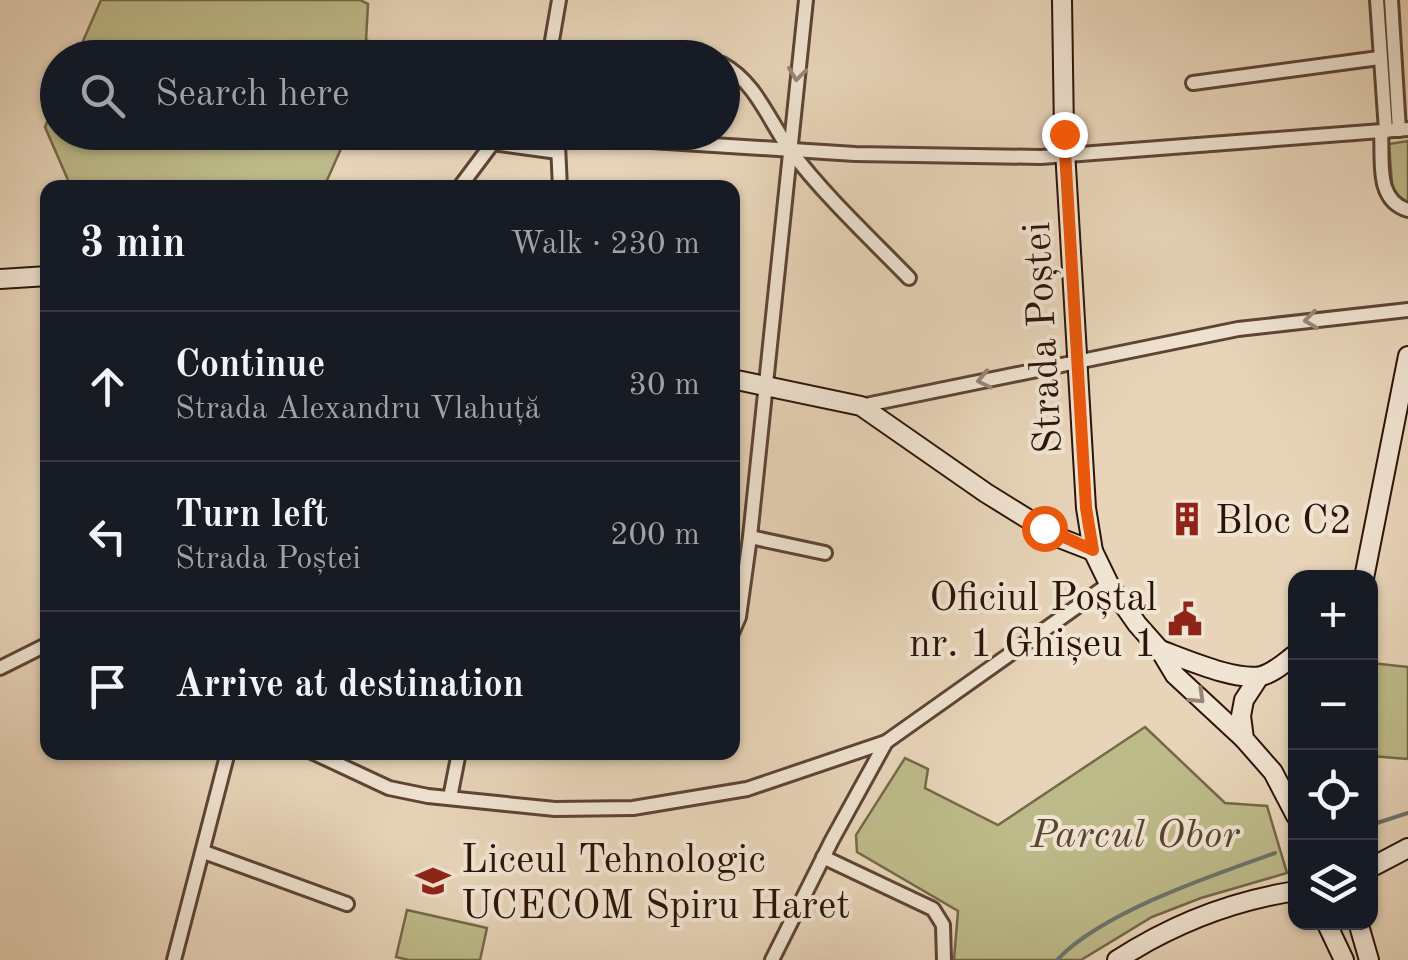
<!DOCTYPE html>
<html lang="en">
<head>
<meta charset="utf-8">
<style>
	body { margin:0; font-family:"Old Standard TT",serif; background:#242831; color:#f1f3f6 }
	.controls { position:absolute; right:30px; bottom:30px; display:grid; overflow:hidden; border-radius:20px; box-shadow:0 2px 8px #0004 }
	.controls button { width:90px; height:90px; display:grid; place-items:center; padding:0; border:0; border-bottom:2px solid #363941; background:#171b24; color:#f1f3f6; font:50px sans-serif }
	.stop { position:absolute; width:30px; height:30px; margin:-22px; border:8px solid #ea580c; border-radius:50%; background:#fff }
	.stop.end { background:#ea580c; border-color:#fff; box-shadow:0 2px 10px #0008 }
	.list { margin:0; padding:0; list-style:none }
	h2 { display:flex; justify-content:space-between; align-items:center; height:130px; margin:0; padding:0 40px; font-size:42px }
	h2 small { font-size:32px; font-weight:400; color:#9ea1a6 }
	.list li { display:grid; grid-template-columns:65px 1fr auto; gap:30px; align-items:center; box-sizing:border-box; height:150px; padding:0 40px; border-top:2px solid #363941 }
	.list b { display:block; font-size:38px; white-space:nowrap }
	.list p { margin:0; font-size:32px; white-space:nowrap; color:#9ea1a6 }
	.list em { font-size:32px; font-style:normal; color:#9ea1a6 }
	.icon { flex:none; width:55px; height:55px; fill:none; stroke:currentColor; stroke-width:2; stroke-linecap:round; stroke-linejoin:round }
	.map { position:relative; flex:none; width:1408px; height:960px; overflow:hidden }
	.search { position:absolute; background:#171b24; box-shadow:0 2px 8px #0004; left:40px; top:40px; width:700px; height:110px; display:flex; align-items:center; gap:25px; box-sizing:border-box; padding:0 35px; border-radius:55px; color:#9ea1a6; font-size:38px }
	.panel { position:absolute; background:#171b24; box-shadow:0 2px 8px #0004; left:40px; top:180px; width:700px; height:580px; border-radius:20px }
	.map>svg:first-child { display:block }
	.green { fill:#bebb8a; stroke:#76684a; stroke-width:2.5 }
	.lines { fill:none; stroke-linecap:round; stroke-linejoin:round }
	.stream { stroke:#6d766f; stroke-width:4 }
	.street-casing { stroke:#5c4435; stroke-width:18 }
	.secondary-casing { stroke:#2d1409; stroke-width:22 }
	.street { stroke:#f0e4d2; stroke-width:12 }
	.secondary { stroke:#f0e4d2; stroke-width:18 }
	.oneway { stroke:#988678 }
	.route { stroke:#ea580c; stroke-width:12 }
	.labels { text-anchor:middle; stroke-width:8; stroke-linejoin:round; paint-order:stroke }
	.street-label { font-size:40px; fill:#2d1409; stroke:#f0e4d2 }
	.poi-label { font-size:40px; fill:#2d1409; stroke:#f0e4d2; text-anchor:start }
	.park-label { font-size:40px; font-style:italic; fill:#584630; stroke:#f0e4d2 }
</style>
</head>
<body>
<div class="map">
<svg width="1408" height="960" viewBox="0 0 1408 960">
	<rect width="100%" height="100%" fill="#e8d5b9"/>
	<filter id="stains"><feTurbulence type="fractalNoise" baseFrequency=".002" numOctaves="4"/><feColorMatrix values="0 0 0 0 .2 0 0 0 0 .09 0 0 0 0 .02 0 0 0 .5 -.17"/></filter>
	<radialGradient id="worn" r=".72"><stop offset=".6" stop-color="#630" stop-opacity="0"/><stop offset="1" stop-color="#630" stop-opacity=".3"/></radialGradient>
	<g class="green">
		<path d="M 101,0 L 360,0 L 368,4 L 366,40 L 385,49 L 382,58 L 76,57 Z"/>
		<path d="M 57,100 L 58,132 L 348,133 L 324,187 L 71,187 L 45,127 Z"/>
		<path d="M 1408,141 L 1408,206 L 1393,196 L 1389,144 Z"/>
		<path d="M 1371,663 L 1408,667 L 1408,759 L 1371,756 Z"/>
		<path d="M 1145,727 L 1225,803 L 1267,806 L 1287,873 L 1201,898 L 1152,917 L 1081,960 L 954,960 L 958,911 L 857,852 L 856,835 L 905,758 L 928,769 L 925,788 L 998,825 Z"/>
		<path d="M 407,910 L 487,928 L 480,960 L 409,960 L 396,957 Z"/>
	</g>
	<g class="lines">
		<g class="stream">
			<path d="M 1377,823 L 1408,813"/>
			<path d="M 1057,960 C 1102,912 1213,875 1275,853"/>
		</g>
		<g class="street-casing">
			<g id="street">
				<path d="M 1377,0 L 1386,131"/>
				<path d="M 1391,0 L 1399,130"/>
				<path d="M 549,58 L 559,0"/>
				<path d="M 722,64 C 756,82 769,121 790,150 C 825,196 868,236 909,278"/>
				<path d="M 1193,83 L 1379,58"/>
				<path d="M 1381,132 C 1383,161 1375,200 1408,210"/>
				<path d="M 557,135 L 855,154 L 1041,157 L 1408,129"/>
				<path d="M 493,143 L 558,152"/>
				<path d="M 558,145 L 560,188"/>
				<path d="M 459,188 L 501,132"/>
				<path d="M 861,406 L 1238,329 L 1408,310"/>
				<path d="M 750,537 L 825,553"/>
				<path d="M 732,633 L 739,617 L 750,537 L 806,0"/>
				<path d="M 0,668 L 48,644"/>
				<path d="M 312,752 L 389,788 L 428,796 L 555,809 L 633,808 L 747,789 L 886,742 L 1109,584"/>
				<path d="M 450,798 L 459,752"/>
				<path d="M 204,852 L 347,904"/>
				<path d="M 823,857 L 933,909 L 943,925 L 944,960"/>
				<path d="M 174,960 L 228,752"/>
				<path d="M 772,960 L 832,840 L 886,742"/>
			</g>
		</g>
		<g class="secondary-casing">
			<g id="secondary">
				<path d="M 1062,0 L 1064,133 L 1086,508 L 1093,551 L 1109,584 L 1137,624 L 1160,650 L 1175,675 L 1244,739"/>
				<path d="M 0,279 L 48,276"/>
				<path d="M 732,379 L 861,406 L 986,493 L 1057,537 L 1093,551"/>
				<path d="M 1364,578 L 1408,356"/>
				<path d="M 1160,650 C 1186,659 1234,681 1261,676 C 1274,673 1285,662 1296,654"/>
				<path d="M 1259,677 L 1244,700 L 1241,716 L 1244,739 L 1273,772 L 1296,816"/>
				<path d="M 1370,868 L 1408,848"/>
				<path d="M 1326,922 L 1344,960"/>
				<path d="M 1358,922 L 1369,960"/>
				<path d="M 1117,960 C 1171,925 1231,901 1296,891"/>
			</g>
		</g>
		<use href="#street" class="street"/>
		<use href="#secondary" class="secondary"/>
	</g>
	<defs><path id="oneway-chevron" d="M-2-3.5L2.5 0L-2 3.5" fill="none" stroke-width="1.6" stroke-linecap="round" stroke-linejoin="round" transform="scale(2.5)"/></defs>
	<g class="oneway">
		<use href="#oneway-chevron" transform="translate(797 74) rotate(97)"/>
		<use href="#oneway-chevron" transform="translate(1311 320) rotate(173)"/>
		<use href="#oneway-chevron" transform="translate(984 380) rotate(168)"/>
		<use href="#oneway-chevron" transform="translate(1198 697) rotate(44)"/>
	</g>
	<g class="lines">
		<path class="route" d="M 1044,528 L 1093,550 L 1086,508 L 1064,134"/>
	</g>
	<defs>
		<g id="building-bare" transform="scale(2.7)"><path d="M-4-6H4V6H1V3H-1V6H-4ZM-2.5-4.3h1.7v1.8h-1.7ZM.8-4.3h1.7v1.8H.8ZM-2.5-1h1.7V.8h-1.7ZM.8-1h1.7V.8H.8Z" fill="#8f2418" stroke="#f0e4d2" stroke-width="2.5" paint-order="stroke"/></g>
		<g id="civic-bare" transform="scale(2.7)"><path d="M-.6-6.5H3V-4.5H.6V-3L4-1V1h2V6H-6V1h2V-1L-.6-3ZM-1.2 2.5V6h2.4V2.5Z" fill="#8f2418" stroke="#f0e4d2" stroke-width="2.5" paint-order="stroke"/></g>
		<g id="school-bare" transform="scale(2.7)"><path d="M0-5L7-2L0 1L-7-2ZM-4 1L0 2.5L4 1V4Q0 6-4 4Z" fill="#8f2418" stroke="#f0e4d2" stroke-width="2.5" paint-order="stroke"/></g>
	</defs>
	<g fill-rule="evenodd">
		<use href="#building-bare" x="1187" y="519"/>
		<use href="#civic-bare" x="1185" y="619"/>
		<use href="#school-bare" x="433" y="881"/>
	</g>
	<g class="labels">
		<g class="street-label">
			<text transform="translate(1041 338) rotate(-93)" y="14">Strada Poștei</text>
		</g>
		<g class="poi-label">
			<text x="1215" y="533">Bloc C2</text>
			<text x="1157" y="610" text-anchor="end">Oficiul Poștal<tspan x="1157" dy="46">nr. 1 Ghișeu 1</tspan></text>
			<text x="461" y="872">Liceul Tehnologic<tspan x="461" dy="46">UCECOM Spiru Haret</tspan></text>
		</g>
		<g class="park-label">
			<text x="1135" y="847">Parcul Obor</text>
		</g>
	</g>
	<rect width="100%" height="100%" filter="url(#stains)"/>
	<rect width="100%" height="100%" fill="url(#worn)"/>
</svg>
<div class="controls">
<button>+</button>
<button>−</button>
<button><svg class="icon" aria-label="locate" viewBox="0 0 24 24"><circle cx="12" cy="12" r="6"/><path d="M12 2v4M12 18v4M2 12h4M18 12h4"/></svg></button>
<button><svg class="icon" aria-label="layers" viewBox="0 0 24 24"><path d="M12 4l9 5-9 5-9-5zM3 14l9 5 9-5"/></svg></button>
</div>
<div class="stop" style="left:1044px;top:528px"></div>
<div class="stop end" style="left:1064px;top:134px"></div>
<div class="search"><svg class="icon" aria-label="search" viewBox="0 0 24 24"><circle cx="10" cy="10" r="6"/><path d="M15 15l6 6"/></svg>Search here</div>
<section class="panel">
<h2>3 min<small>Walk · 230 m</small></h2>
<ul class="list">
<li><svg class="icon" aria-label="ahead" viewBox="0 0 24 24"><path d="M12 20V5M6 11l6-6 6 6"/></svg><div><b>Continue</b><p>Strada Alexandru Vlahuță</p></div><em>30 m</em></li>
<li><svg class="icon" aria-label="left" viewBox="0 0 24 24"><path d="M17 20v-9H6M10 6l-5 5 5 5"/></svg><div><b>Turn left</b><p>Strada Poștei</p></div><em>200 m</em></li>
<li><svg class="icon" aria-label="arrive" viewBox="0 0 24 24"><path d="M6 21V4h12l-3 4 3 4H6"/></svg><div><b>Arrive at destination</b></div></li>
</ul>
</section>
</div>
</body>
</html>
